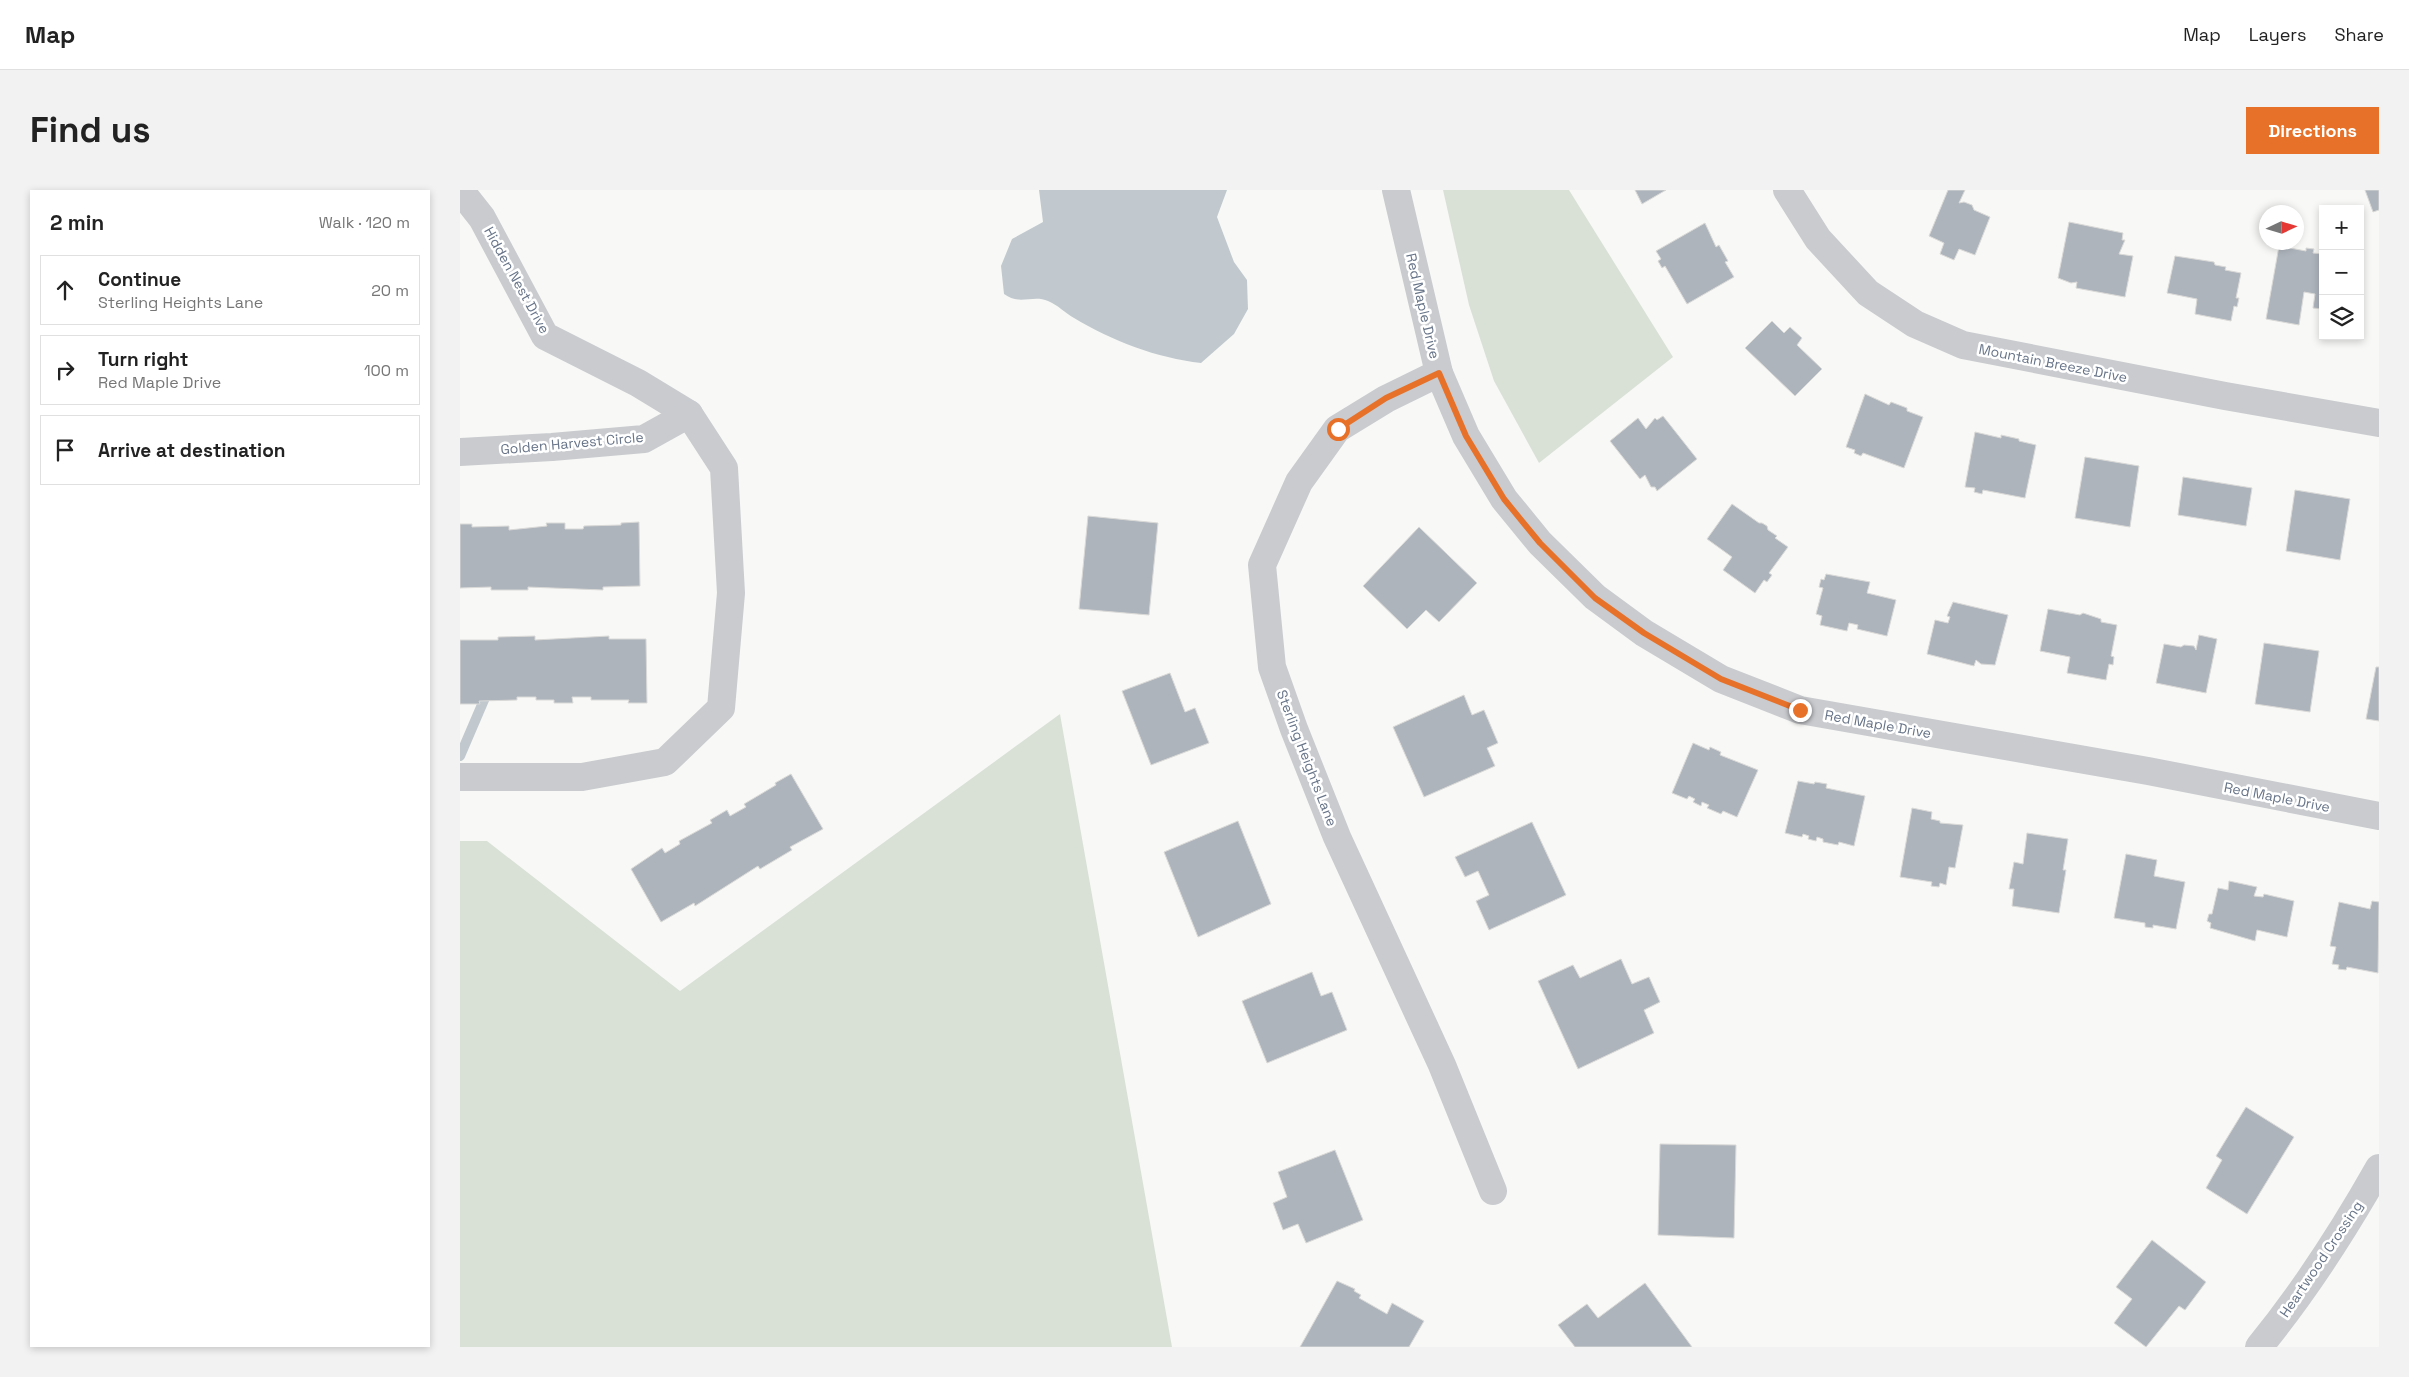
<!DOCTYPE html>
<html lang="en">
<head>
<meta charset="utf-8">
<style>
	body { margin:0; font-family:"Space Grotesk",sans-serif; background:#f2f2f2; color:#222 }
	.controls { position:absolute; right:15px; top:15px; display:grid; overflow:hidden; border-radius:0px; box-shadow:0 2px 8px #0003 }
	.controls button { width:45px; height:45px; display:grid; place-items:center; padding:0; border:0; border-bottom:1px solid #e0e0e0; background:#fff; color:#222; font:25px sans-serif }
	.compass { position:absolute; left:1799px; top:15px; width:45px; height:45px; border-radius:50%; background:#fff; box-shadow:0 2px 8px #0003; rotate:86deg }
	.stop { position:absolute; width:15px; height:15px; margin:-11px; border:4px solid #e77128; border-radius:50%; background:#fff }
	.stop.end { background:#e77128; border-color:#fff; box-shadow:0 1px 5px #0008 }
	.list { margin:0; padding:0; list-style:none }
	h2 { display:flex; justify-content:space-between; align-items:center; height:65px; margin:0; padding:0 20px; font-size:21px }
	h2 small { font-size:16px; font-weight:400; color:#767676 }
	.list li { display:grid; grid-template-columns:32px 1fr auto; gap:15px; align-items:center; box-sizing:border-box; height:70px; margin:0 10px 10px; padding:0 10px; border:1px solid #e0e0e0; border-radius:0px }
	.list b { display:block; font-size:19px; white-space:nowrap }
	.list p { margin:0; font-size:16px; white-space:nowrap; color:#767676 }
	.list em { font-size:16px; font-style:normal; color:#767676 }
	.icon { flex:none; width:28px; height:28px; fill:none; stroke:currentColor; stroke-width:2; stroke-linecap:round; stroke-linejoin:round }
	.map { position:relative; flex:none; width:1919px; height:1157px; overflow:hidden; border-radius:0px }
	header { display:flex; align-items:center; gap:30px; box-sizing:border-box; height:70px; padding:0 25px; background:#fff; border-bottom:1px solid #e0e0e0 }
	header strong { font-size:24px }
	nav { display:flex; gap:28px; margin-inline-start:auto; font-size:18px }
	.intro { display:flex; align-items:center; justify-content:space-between; box-sizing:border-box; height:120px; padding:0 30px }
	h1 { margin:0; font-size:35px }
	.button { padding:12px 22px; border-radius:0px; background:#e77128; color:#fff; font-size:18px; font-weight:700 }
	main { display:flex; gap:30px; padding:0 30px }
	aside { flex:1; background:#fff; border-radius:0px; box-shadow:0 2px 8px #0003 }
	.map>svg:first-child { display:block }
	.green { fill:#d9e1d7 }
	.water { fill:#c1c9cf }
	.lines { fill:none; stroke-linecap:round; stroke-linejoin:round }
	.stream { stroke:#c1c9cf; stroke-width:10 }
	.building { fill:#aeb4bc; stroke:#dadad8 }
	.street { stroke:#c9cbcf; stroke-width:28 }
	.route { stroke:#e77128; stroke-width:6 }
	.labels { text-anchor:middle; stroke-width:5; stroke-linejoin:round; paint-order:stroke }
	.street-label { font-size:14px; fill:#677488; stroke:#fff }
</style>
</head>
<body>
<header>
<strong>Map</strong>
<nav><a>Map</a><a>Layers</a><a>Share</a></nav>
</header>
<div class="intro"><h1>Find us</h1><a class="button">Directions</a></div>
<main>
<aside>
<h2>2 min<small>Walk · 120 m</small></h2>
<ul class="list">
<li><svg class="icon" aria-label="ahead" viewBox="0 0 24 24"><path d="M12 20V5M6 11l6-6 6 6"/></svg><div><b>Continue</b><p>Sterling Heights Lane</p></div><em>20 m</em></li>
<li><svg class="icon" aria-label="right" viewBox="0 0 24 24"><path d="M7 20v-9h11M14 6l5 5-5 5"/></svg><div><b>Turn right</b><p>Red Maple Drive</p></div><em>100 m</em></li>
<li><svg class="icon" aria-label="arrive" viewBox="0 0 24 24"><path d="M6 21V4h12l-3 4 3 4H6"/></svg><div><b>Arrive at destination</b></div></li>
</ul>
</aside>
<div class="map">
<svg width="1919" height="1157" viewBox="0 0 1919 1157">
	<rect width="100%" height="100%" fill="#f8f9f6"/>
	<g class="green">
		<path d="M 983,0 L 1109,0 L 1213,167 L 1079,273 L 1034,191 L 1009,115 Z"/>
		<path d="M 600,524 L 712,1157 L 0,1157 L 0,651 L 27,651 L 220,801 Z"/>
	</g>
	<path class="water" d="M 579,0 L 767,0 L 757,27 L 774,72 L 787,90 L 788,119 L 774,144 L 741,173 C 697,168 652,151 614,128 C 605,123 598,115 588,111 C 573,104 560,116 544,104 L 541,76 L 552,49 L 583,32 Z"/>
	<g class="lines">
		<path class="stream" d="M 0,566 L 27,503"/>
	</g>
	<g class="building">
		<path d="M 1175,0 L 1206,0 L 1182,14 Z"/>
		<path d="M 1488,0 L 1505,0 L 1499,13 L 1504,12 L 1512,15 L 1514,20 L 1530,27 L 1515,65 L 1499,59 L 1494,70 L 1480,64 L 1484,53 L 1469,46 Z"/>
		<path d="M 1905,0 L 1919,0 L 1919,20 L 1913,22 Z"/>
		<path d="M 1609,32 L 1663,43 L 1662,50 L 1665,50 L 1659,64 L 1673,66 L 1665,107 L 1616,98 L 1617,92 L 1611,93 L 1598,88 Z"/>
		<path d="M 1245,33 L 1256,57 L 1259,55 L 1268,71 L 1265,72 L 1274,87 L 1227,114 L 1205,76 L 1202,78 L 1198,71 L 1201,69 L 1196,61 Z"/>
		<path d="M 1819,56 L 1846,61 L 1846,58 L 1854,59 L 1853,63 L 1863,64 L 1863,119 L 1853,118 L 1855,104 L 1844,102 L 1839,135 L 1806,129 Z"/>
		<path d="M 1715,66 L 1754,72 L 1755,75 L 1766,77 L 1765,80 L 1781,83 L 1776,108 L 1779,108 L 1777,117 L 1774,116 L 1771,131 L 1735,124 L 1737,109 L 1707,103 Z"/>
		<path d="M 1312,131 L 1324,143 L 1330,137 L 1342,148 L 1337,155 L 1362,179 L 1335,206 L 1285,158 Z"/>
		<path d="M 1405,204 L 1429,215 L 1431,212 L 1447,218 L 1447,221 L 1463,227 L 1444,278 L 1403,263 L 1401,266 L 1394,263 L 1395,260 L 1386,257 Z"/>
		<path d="M 1203,226 L 1237,269 L 1197,301 L 1195,297 L 1191,297 L 1185,285 L 1180,289 L 1150,251 L 1178,228 L 1186,239 L 1195,228 L 1197,230 Z"/>
		<path d="M 1515,242 L 1541,248 L 1541,245 L 1559,249 L 1559,251 L 1576,255 L 1565,308 L 1523,300 L 1522,304 L 1514,302 L 1515,298 L 1505,297 Z"/>
		<path d="M 1625,267 L 1679,276 L 1670,337 L 1615,328 Z"/>
		<path d="M 1723,287 L 1792,298 L 1786,336 L 1718,325 Z"/>
		<path d="M 1835,300 L 1890,309 L 1880,370 L 1826,361 Z"/>
		<path d="M 1272,314 L 1299,333 L 1302,333 L 1307,336 L 1308,340 L 1317,346 L 1315,348 L 1328,357 L 1309,383 L 1312,385 L 1307,392 L 1304,390 L 1295,403 L 1263,380 L 1272,367 L 1247,349 Z"/>
		<path d="M 628,326 L 698,333 L 689,425 L 619,419 Z"/>
		<path d="M 179,332 L 180,396 L 143,397 L 143,400 L 68,397 L 68,400 L 31,400 L 31,397 L 0,398 L 0,334 L 12,334 L 12,337 L 49,336 L 49,340 L 87,336 L 86,333 L 105,333 L 105,339 L 123,339 L 124,336 L 161,335 L 161,333 Z"/>
		<path d="M 959,337 L 1017,393 L 979,432 L 966,420 L 947,439 L 903,396 Z"/>
		<path d="M 1366,384 L 1410,392 L 1407,403 L 1436,410 L 1427,446 L 1397,439 L 1398,435 L 1389,433 L 1387,441 L 1360,435 L 1362,426 L 1356,424 L 1363,398 L 1359,397 L 1361,389 L 1364,390 Z"/>
		<path d="M 1493,412 L 1548,425 L 1535,475 L 1521,474 L 1516,470 L 1514,476 L 1467,464 L 1475,430 L 1488,433 L 1490,427 L 1487,426 Z"/>
		<path d="M 1588,419 L 1620,425 L 1623,423 L 1641,429 L 1641,432 L 1657,435 L 1651,466 L 1654,467 L 1653,475 L 1649,474 L 1646,490 L 1607,483 L 1610,467 L 1580,461 Z"/>
		<path d="M 1739,445 L 1757,449 L 1746,503 L 1696,493 L 1704,454 L 1721,457 L 1724,455 L 1734,456 L 1736,460 Z"/>
		<path d="M 75,446 L 75,450 L 149,446 L 149,449 L 186,449 L 187,513 L 168,513 L 169,510 L 131,510 L 131,507 L 112,507 L 113,513 L 94,513 L 94,510 L 76,510 L 76,507 L 57,507 L 57,510 L 19,511 L 20,514 L 0,514 L 0,450 L 38,450 L 38,447 Z"/>
		<path d="M 1804,453 L 1859,461 L 1850,522 L 1795,514 Z"/>
		<path d="M 1916,477 L 1919,477 L 1919,531 L 1906,529 Z"/>
		<path d="M 710,483 L 725,522 L 735,518 L 749,553 L 691,575 L 662,501 Z"/>
		<path d="M 1004,505 L 1012,525 L 1024,520 L 1038,553 L 1027,558 L 1035,576 L 964,607 L 933,537 Z"/>
		<path d="M 1233,553 L 1249,560 L 1250,557 L 1261,562 L 1260,565 L 1298,580 L 1277,627 L 1263,621 L 1261,624 L 1247,618 L 1249,615 L 1242,612 L 1241,616 L 1233,612 L 1235,609 L 1229,606 L 1227,609 L 1212,603 Z"/>
		<path d="M 331,584 L 363,639 L 330,657 L 332,660 L 300,679 L 298,676 L 235,716 L 234,713 L 201,732 L 171,679 L 202,658 L 205,663 L 220,654 L 219,651 L 252,633 L 250,630 L 267,620 L 270,626 L 286,617 L 284,614 L 316,595 L 315,593 Z"/>
		<path d="M 1338,591 L 1354,594 L 1355,592 L 1367,594 L 1366,598 L 1405,606 L 1394,656 L 1379,652 L 1378,655 L 1363,652 L 1363,649 L 1357,647 L 1356,651 L 1348,649 L 1349,646 L 1343,644 L 1342,647 L 1325,643 Z"/>
		<path d="M 1452,618 L 1472,622 L 1471,629 L 1480,631 L 1480,633 L 1503,635 L 1495,678 L 1489,677 L 1486,695 L 1480,693 L 1479,697 L 1471,696 L 1472,692 L 1440,687 Z"/>
		<path d="M 778,631 L 811,714 L 738,747 L 704,662 Z"/>
		<path d="M 1072,632 L 1106,705 L 1029,740 L 1016,711 L 1029,705 L 1018,681 L 1005,687 L 995,667 Z"/>
		<path d="M 1567,643 L 1608,649 L 1603,680 L 1606,680 L 1599,723 L 1552,716 L 1554,699 L 1549,699 L 1554,672 L 1563,674 Z"/>
		<path d="M 1666,664 L 1697,670 L 1694,686 L 1725,692 L 1716,739 L 1693,735 L 1693,738 L 1685,737 L 1685,733 L 1654,728 Z"/>
		<path d="M 1769,691 L 1797,697 L 1794,706 L 1803,707 L 1804,704 L 1834,711 L 1827,747 L 1797,740 L 1795,751 L 1750,738 L 1751,733 L 1747,731 L 1749,724 L 1752,724 L 1758,698 L 1768,700 Z"/>
		<path d="M 1912,711 L 1919,712 L 1918,783 L 1887,777 L 1886,780 L 1878,779 L 1879,775 L 1872,774 L 1876,757 L 1870,756 L 1879,712 L 1910,719 Z"/>
		<path d="M 1161,769 L 1172,794 L 1189,787 L 1200,812 L 1184,820 L 1194,843 L 1118,879 L 1078,791 L 1113,775 L 1120,788 Z"/>
		<path d="M 852,782 L 861,806 L 872,802 L 887,840 L 807,873 L 782,811 Z"/>
		<path d="M 1786,917 L 1834,947 L 1787,1024 L 1746,998 L 1762,970 L 1756,966 Z"/>
		<path d="M 1200,954 L 1276,955 L 1274,1048 L 1198,1045 Z"/>
		<path d="M 875,960 L 903,1030 L 846,1053 L 838,1034 L 823,1040 L 813,1013 L 827,1007 L 818,982 Z"/>
		<path d="M 1692,1050 L 1746,1092 L 1725,1120 L 1719,1116 L 1686,1157 L 1654,1133 L 1672,1109 L 1656,1097 Z"/>
		<path d="M 877,1091 L 895,1099 L 894,1101 L 901,1105 L 899,1108 L 927,1124 L 932,1113 L 964,1131 L 949,1157 L 840,1157 Z"/>
		<path d="M 1185,1093 L 1232,1157 L 1115,1157 L 1098,1135 L 1127,1114 L 1138,1128 Z"/>
	</g>
	<g class="lines">
		<g class="street">
			<path d="M 0,0 L 22,28 L 85,146 L 178,193 L 229,224"/>
			<path d="M 936,0 L 979,183 L 1006,246 L 1044,309 L 1080,353 L 1135,407 L 1184,443 L 1261,489 L 1340,520 L 1688,581 L 1919,626"/>
			<path d="M 1327,0 L 1358,49 L 1408,103 L 1455,134 L 1503,155 L 1765,206 L 1919,233"/>
			<path d="M 979,183 L 926,209 L 877,239 L 839,292 L 802,375 L 812,477 L 834,539 L 877,647 L 982,875 L 1033,1001"/>
			<path d="M 0,262 L 92,257 L 184,249 L 229,224 L 264,278 L 271,403 L 261,518 L 205,572 L 122,587 L 0,587"/>
			<path d="M 1799,1157 C 1844,1102 1884,1040 1919,978"/>
		</g>
	</g>
	<g class="lines">
		<path class="route" d="M 878,239 L 926,208 L 979,183 L 1006,246 L 1044,309 L 1080,353 L 1135,408 L 1184,443 L 1261,489 L 1340,520"/>
	</g>
	<g class="labels">
		<g class="street-label">
			<text transform="translate(57 90) rotate(61)" y="5">Hidden Nest Drive</text>
			<text transform="translate(963 116) rotate(77)" y="5">Red Maple Drive</text>
			<text transform="translate(1593 173) rotate(11)" y="5">Mountain Breeze Drive</text>
			<text transform="translate(112 253) rotate(-5)" y="5">Golden Harvest Circle</text>
			<text transform="translate(1418 534) rotate(10)" y="5">Red Maple Drive</text>
			<text transform="translate(847 568) rotate(69)" y="5">Sterling Heights Lane</text>
			<text transform="translate(1817 607) rotate(11)" y="5">Red Maple Drive</text>
			<text transform="translate(1861 1069) rotate(-56)" y="5">Heartwood Crossing</text>
		</g>
	</g>
</svg>
<div class="controls">
<button>+</button>
<button>−</button>
<button><svg class="icon" aria-label="layers" viewBox="0 0 24 24"><path d="M12 4l9 5-9 5-9-5zM3 14l9 5 9-5"/></svg></button>
</div>
<svg class="compass" viewBox="-18 -18 36 36"><path d="M0-13l5 13h-10z" fill="#e53935"/><path d="M0 13l5-13h-10z" fill="#767676"/></svg>
<div class="stop" style="left:878px;top:239px"></div>
<div class="stop end" style="left:1340px;top:520px"></div>
</div>
</main>
</body>
</html>
